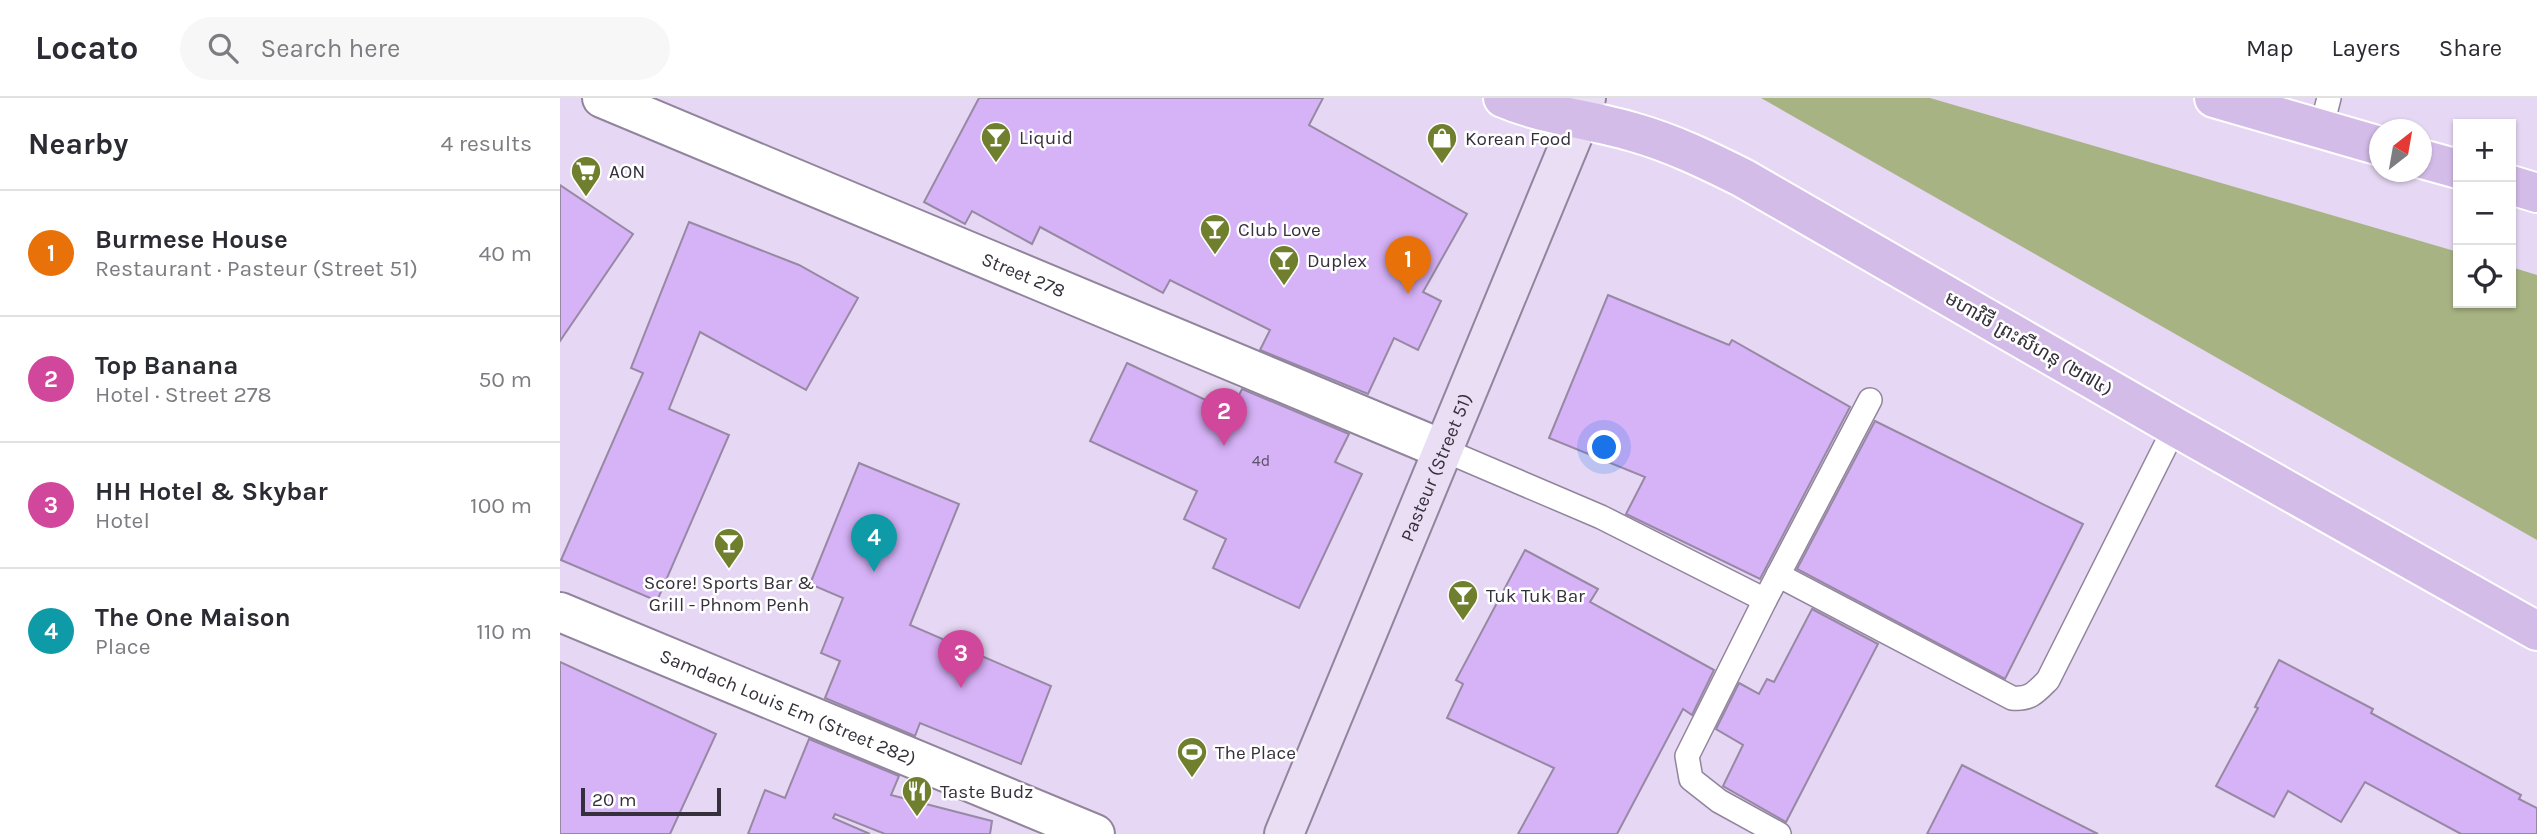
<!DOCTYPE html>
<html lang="en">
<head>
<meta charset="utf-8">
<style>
	body { margin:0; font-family:Karla,"Noto Sans Khmer",sans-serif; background:#f7f7f7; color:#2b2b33 }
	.controls { position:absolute; right:21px; top:21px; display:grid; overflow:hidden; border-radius:0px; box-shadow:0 2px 5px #0004 }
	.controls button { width:63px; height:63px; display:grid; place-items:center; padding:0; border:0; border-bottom:2px solid #e1e1e2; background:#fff; color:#2b2b33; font:35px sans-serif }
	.compass { position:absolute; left:1809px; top:21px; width:63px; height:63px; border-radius:50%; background:#fff; box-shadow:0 2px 5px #0004; rotate:31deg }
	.scale { position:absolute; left:21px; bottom:18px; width:140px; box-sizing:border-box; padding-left:7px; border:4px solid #35303b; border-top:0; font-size:19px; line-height:24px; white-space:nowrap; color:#35303b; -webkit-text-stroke:5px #fff; paint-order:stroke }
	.you { position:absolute; left:1045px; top:350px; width:24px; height:24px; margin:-18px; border:5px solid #fff; border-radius:50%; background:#1a73e8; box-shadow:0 0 0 10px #1a73e833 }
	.badge { display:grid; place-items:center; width:46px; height:46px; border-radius:50%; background:#707f2e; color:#fff; font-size:23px; font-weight:700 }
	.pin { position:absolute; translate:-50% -58px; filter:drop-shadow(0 2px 4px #0008) }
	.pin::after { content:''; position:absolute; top:37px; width:24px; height:21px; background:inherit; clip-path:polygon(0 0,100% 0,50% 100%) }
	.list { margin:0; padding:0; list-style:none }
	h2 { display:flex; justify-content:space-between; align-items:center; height:91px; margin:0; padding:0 28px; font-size:30px }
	h2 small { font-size:23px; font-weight:400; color:#7c7c81 }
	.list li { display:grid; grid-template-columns:46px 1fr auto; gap:21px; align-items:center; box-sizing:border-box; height:126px; padding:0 28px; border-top:2px solid #e1e1e2 }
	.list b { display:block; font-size:26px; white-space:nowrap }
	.list p { margin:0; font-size:23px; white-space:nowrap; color:#7c7c81 }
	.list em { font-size:23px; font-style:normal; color:#7c7c81 }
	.icon { flex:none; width:38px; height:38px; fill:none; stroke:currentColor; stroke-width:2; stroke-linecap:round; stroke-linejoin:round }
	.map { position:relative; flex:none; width:1977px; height:736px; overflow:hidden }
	header { display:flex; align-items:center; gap:42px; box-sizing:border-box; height:98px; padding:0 35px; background:#fff; border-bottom:2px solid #e1e1e2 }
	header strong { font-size:33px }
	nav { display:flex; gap:38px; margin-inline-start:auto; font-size:24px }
	.search { width:490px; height:63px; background:#f7f7f7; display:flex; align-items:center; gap:18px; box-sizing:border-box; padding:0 24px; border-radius:38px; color:#7c7c81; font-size:26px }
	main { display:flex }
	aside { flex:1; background:#fff }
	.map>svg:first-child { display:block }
	.green { fill:#a8b383 }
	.building { fill:#d6b2f7; stroke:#9789a3; stroke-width:2 }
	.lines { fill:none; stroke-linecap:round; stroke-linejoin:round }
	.lane-casing { stroke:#91849d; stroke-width:26 }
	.street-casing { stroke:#91849d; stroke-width:42 }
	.secondary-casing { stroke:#91849d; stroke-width:42 }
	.primary-casing { stroke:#fff; stroke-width:42 }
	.lane { stroke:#fff; stroke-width:23 }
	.street { stroke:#fff; stroke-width:38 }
	.secondary { stroke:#e9def4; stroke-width:38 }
	.primary { stroke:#d4bce9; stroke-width:38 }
	.labels { text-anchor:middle; stroke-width:5; stroke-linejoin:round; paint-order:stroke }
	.number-label { font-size:16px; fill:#5d506a }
	.poi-label { font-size:19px; fill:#35303b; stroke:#fff; text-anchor:start }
	.street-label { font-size:19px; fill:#35303b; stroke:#fff }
</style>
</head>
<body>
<header>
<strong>Locato</strong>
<div class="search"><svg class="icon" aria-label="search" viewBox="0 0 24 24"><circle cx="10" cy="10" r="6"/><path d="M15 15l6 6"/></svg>Search here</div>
<nav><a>Map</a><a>Layers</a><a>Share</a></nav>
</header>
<main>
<aside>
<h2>Nearby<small>4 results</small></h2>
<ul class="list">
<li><span class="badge" style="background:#e8710a">1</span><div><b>Burmese House</b><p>Restaurant · Pasteur (Street 51)</p></div><em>40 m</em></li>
<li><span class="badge" style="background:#d1479c">2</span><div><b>Top Banana</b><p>Hotel · Street 278</p></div><em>50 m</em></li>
<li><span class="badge" style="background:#d1479c">3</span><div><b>HH Hotel &amp; Skybar</b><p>Hotel</p></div><em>100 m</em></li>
<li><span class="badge" style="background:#0f9aa8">4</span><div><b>The One Maison</b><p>Place</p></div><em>110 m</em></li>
</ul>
</aside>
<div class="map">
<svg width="1977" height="736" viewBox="0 0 1977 736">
	<rect width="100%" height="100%" fill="#e6d8f4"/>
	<path class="green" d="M 1201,0 L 1370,0 L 1898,154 L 1898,205 L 1951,205 L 1951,169 L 1977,177 L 1977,442 Z"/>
	<g class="building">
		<path d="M 419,0 L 763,0 L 749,27 L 907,116 L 863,194 L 881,203 L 858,252 L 834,240 L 808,296 L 700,252 L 710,232 L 610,182 L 603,195 L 480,129 L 472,146 L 412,113 L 405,126 L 364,104 Z"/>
		<path d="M 0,87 L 73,136 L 0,243 Z"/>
		<path d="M 129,124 L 239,167 L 298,200 L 246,292 L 140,234 L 109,311 L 169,337 L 97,503 L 1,462 L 83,275 L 71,270 Z"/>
		<path d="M 1048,197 L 1169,247 L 1172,242 L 1290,309 L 1200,481 L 1066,416 L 1085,379 L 989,340 Z"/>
		<path d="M 567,265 L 671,314 L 682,291 L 789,336 L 775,364 L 802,376 L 739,510 L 653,470 L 666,441 L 624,421 L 637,393 L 530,343 Z"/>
		<path d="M 1315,323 L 1523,426 L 1445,581 L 1237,471 Z"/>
		<path d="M 299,365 L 399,406 L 350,527 L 491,588 L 461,666 L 360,625 L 355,638 L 265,600 L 280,563 L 261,555 L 283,500 L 250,486 Z"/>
		<path d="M 965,452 L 1038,491 L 1030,504 L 1154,572 L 1132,617 L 1123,611 L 1057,736 L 958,736 L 994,670 L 887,620 L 903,586 L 896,582 Z"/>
		<path d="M 1252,511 L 1318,546 L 1226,724 L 1163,688 L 1183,647 L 1156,631 L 1179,585 L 1199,596 L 1207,581 L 1214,584 Z"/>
		<path d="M 1719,562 L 1813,611 L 1811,615 L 1961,697 L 1959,701 L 1977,710 L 1977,736 L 1901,736 L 1805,684 L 1781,724 L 1728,693 L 1714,719 L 1656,688 L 1698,610 L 1695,609 Z"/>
		<path d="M 0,564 L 156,636 L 110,736 L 0,736 Z"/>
		<path d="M 249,641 L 339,678 L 331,697 L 432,723 L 430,736 L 325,736 L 275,716 L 273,720 L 310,736 L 188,736 L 205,692 L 225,700 Z"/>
		<path d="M 1402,667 L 1538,736 L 1367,736 Z"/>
	</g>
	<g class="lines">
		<g class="lane-casing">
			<g id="lane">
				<path d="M 1761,31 L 1769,0"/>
				<path d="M 884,352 L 1041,419 L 1205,502 L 1310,302"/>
				<path d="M 1218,477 L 1452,600 C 1470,602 1476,594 1488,582 L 1615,329"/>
				<path d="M 1205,502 L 1127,658 L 1131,681 L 1159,703 L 1219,736"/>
			</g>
		</g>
		<g class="street-casing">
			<g id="street">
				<path id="s1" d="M 42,0 L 884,352"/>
				<path id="s2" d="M 0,514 L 535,736"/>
			</g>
		</g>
		<g class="secondary-casing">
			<g id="secondary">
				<path id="s3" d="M 724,736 L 1019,23 L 1026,0"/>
			</g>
		</g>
		<g class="primary-casing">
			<g id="primary">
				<path d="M 943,0 C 985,18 1030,21 1073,34 C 1112,45 1147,62 1183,80 L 1615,329 L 1977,533"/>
				<path d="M 1654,0 L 1820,48"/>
				<path d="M 1862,61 L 1898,71"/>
				<path d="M 1951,87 L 1977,95"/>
			</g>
		</g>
		<use href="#lane" class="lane"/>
		<use href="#street" class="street"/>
		<use href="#secondary" class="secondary"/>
		<use href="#primary" class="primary"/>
	</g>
	<defs>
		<g id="bar-pin" transform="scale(1.575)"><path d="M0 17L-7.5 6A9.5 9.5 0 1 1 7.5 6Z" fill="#707f2e" stroke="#fff"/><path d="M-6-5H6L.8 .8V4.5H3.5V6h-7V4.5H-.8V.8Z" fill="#fff"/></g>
		<g id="shop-pin" transform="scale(1.575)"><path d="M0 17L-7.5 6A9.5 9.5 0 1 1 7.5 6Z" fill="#707f2e" stroke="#fff"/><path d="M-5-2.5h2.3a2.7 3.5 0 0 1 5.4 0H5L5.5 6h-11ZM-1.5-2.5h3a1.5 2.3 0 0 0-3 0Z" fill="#fff"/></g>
		<g id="supermarket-pin" transform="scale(1.575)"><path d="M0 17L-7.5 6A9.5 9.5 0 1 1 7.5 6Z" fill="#707f2e" stroke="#fff"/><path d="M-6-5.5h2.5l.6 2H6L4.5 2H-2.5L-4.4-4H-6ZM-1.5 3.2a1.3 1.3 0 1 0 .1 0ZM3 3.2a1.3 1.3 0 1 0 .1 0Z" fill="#fff"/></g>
		<g id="stadium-pin" transform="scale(1.575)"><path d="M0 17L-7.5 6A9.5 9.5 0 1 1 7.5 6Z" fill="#707f2e" stroke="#fff"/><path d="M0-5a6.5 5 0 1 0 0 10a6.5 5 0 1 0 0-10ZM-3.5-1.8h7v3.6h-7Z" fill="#fff"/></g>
		<g id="restaurant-pin" transform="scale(1.575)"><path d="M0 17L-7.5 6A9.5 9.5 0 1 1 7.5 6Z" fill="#707f2e" stroke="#fff"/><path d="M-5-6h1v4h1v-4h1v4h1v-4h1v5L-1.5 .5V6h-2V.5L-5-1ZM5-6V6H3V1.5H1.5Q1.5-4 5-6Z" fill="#fff"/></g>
	</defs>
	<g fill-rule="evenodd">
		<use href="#bar-pin" x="436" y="39"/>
		<use href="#shop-pin" x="882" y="40"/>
		<use href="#supermarket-pin" x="26" y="73"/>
		<use href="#bar-pin" x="655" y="131"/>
		<use href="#bar-pin" x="724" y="162"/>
		<use href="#bar-pin" x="169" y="445"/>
		<use href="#bar-pin" x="903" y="497"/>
		<use href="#stadium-pin" x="632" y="654"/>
		<use href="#restaurant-pin" x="357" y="693"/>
	</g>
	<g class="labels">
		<g class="number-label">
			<text x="701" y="368">4d</text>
		</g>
		<g class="poi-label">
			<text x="459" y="46">Liquid</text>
			<text x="905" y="47">Korean Food</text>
			<text x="49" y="80">AON</text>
			<text x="678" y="138">Club Love</text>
			<text x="747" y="169">Duplex</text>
			<text x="169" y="491" text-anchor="middle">Score! Sports Bar &amp;<tspan x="169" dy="22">Grill - Phnom Penh</tspan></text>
			<text x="926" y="504">Tuk Tuk Bar</text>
			<text x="655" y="661">The Place</text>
			<text x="380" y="700">Taste Budz</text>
		</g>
		<g class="street-label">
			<text dy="7" stroke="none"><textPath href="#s1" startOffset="457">Street 278</textPath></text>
			<text transform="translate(1469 245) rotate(30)" y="7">មហាវិថី ព្រះសីហនុ (២៧៤)</text>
			<text dy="7" stroke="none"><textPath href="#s3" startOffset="397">Pasteur (Street 51)</textPath></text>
			<text dy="7" stroke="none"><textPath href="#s2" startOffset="247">Samdach Louis Em (Street 282)</textPath></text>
		</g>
	</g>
</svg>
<div class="controls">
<button>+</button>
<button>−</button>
<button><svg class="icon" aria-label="locate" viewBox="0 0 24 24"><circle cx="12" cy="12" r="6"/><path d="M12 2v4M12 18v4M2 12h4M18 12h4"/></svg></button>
</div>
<svg class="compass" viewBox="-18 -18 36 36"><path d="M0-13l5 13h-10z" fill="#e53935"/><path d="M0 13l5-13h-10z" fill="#7c7c81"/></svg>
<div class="scale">20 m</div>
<div class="you"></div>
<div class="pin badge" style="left:848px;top:196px;background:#e8710a">1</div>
<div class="pin badge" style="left:664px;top:348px;background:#d1479c">2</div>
<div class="pin badge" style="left:401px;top:590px;background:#d1479c">3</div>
<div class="pin badge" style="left:314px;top:474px;background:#0f9aa8">4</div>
</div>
</main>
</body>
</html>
